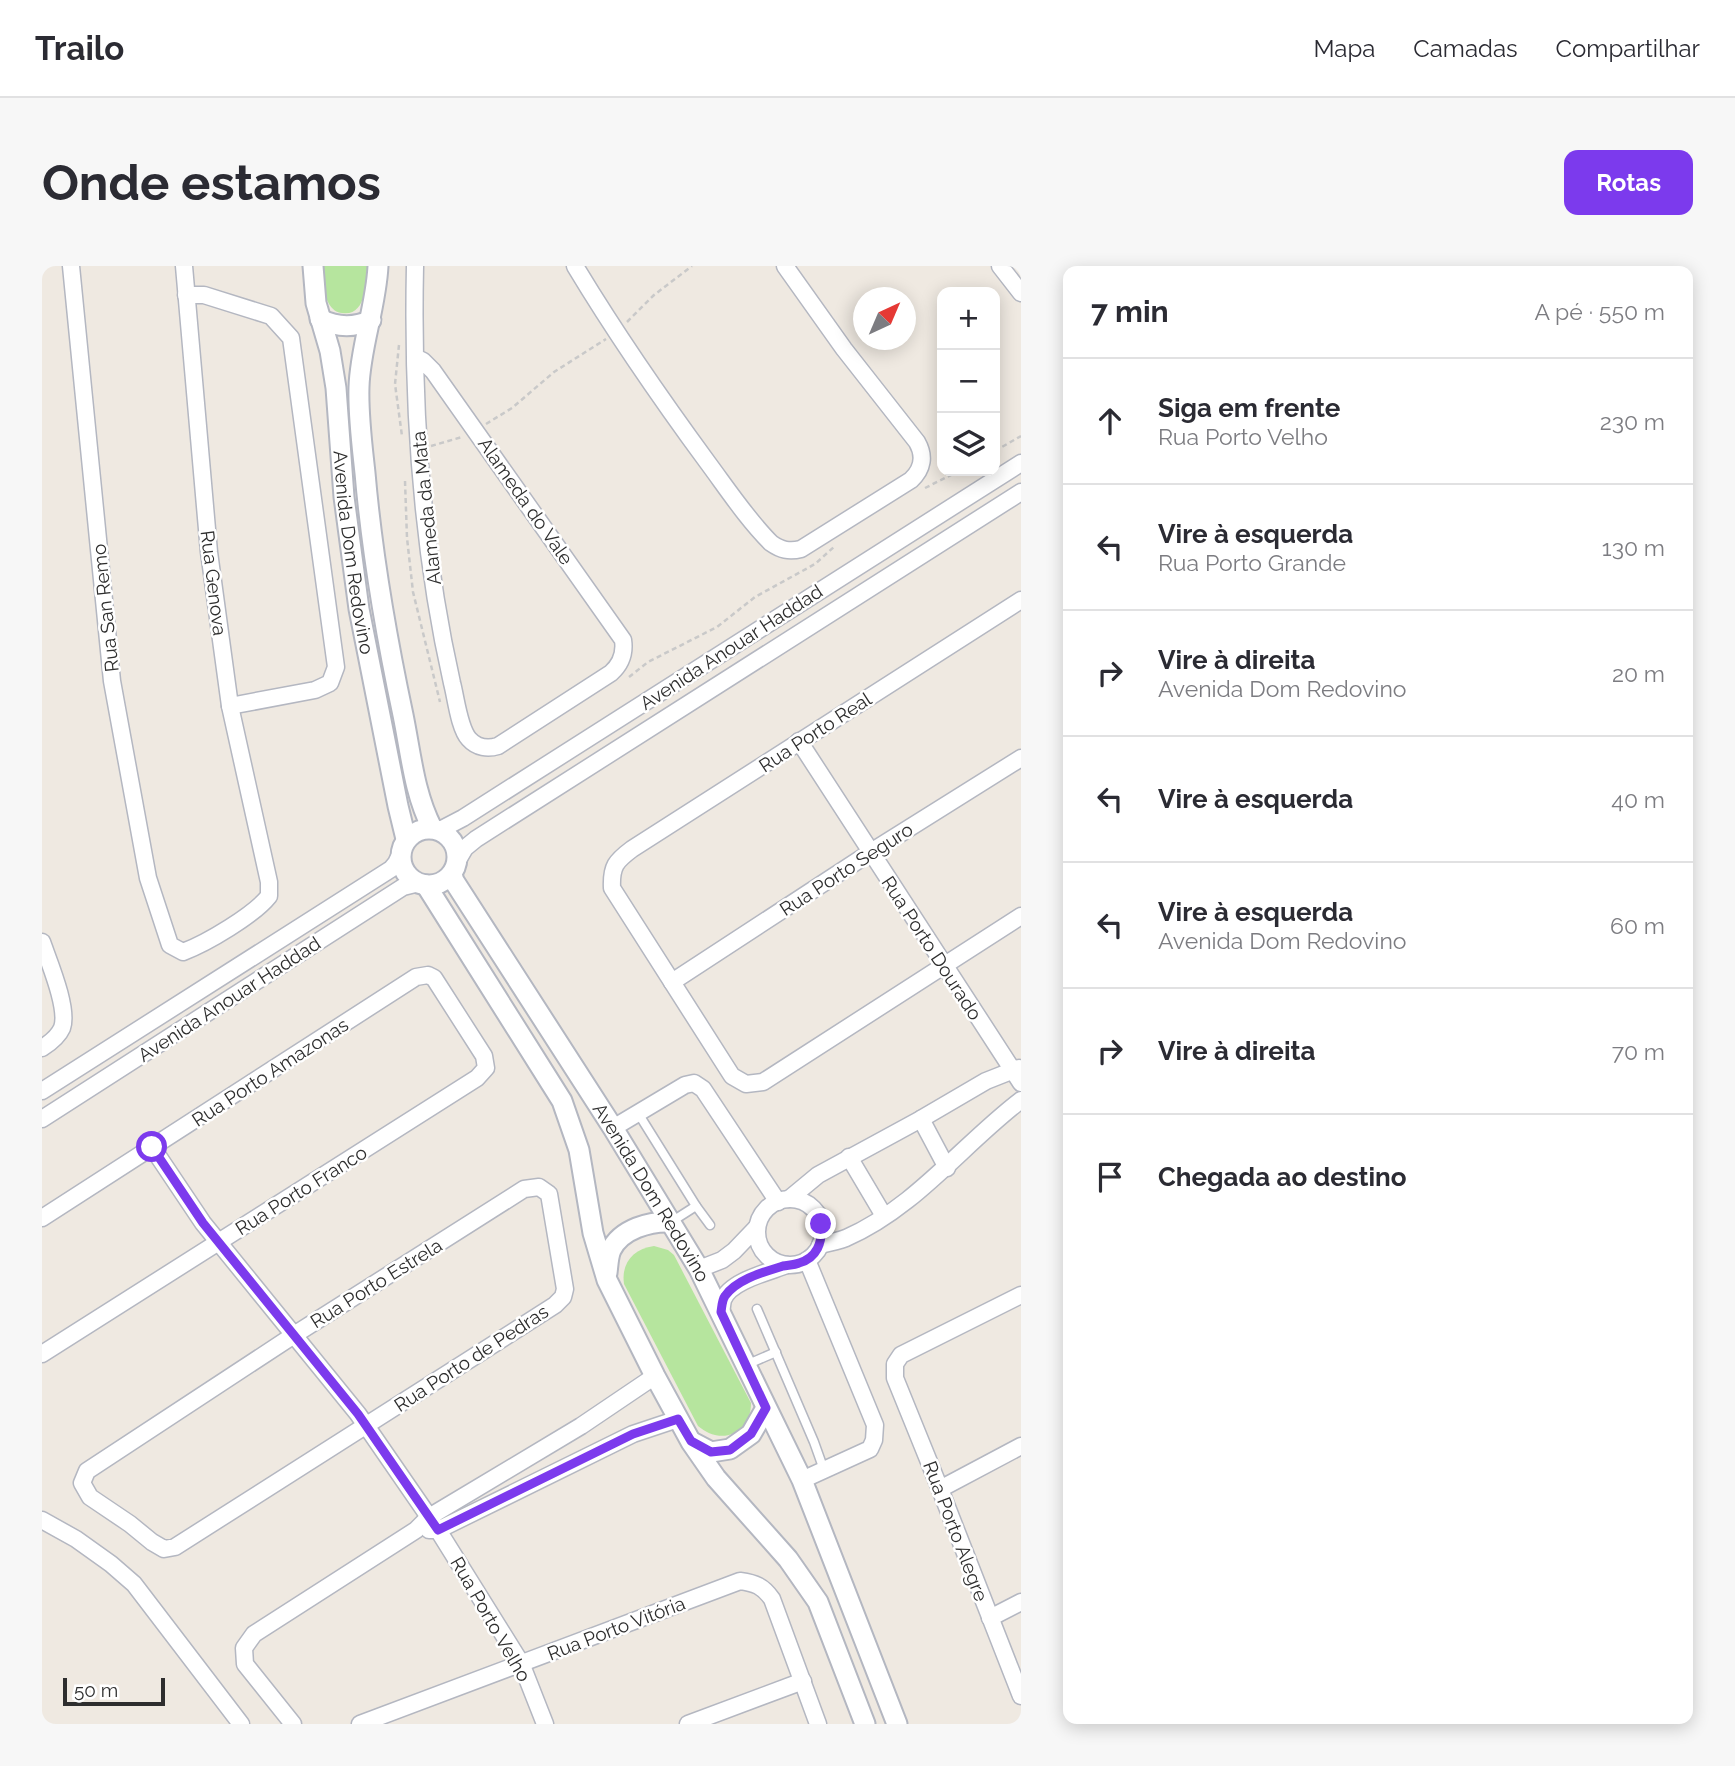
<!DOCTYPE html>
<html lang="pt">
<head>
<meta charset="utf-8">
<style>
	body { margin:0; font-family:Raleway,sans-serif; background:#f7f7f7; color:#2b2b33 }
	.controls { position:absolute; right:21px; top:21px; display:grid; overflow:hidden; border-radius:14px; box-shadow:0 4px 18px #0003 }
	.controls button { width:63px; height:63px; display:grid; place-items:center; padding:0; border:0; border-bottom:2px solid #e1e1e2; background:#fff; color:#2b2b33; font:35px sans-serif }
	.compass { position:absolute; left:811px; top:21px; width:63px; height:63px; border-radius:50%; background:#fff; box-shadow:0 4px 18px #0003; rotate:44deg }
	.scale { position:absolute; left:21px; bottom:18px; width:102px; box-sizing:border-box; padding-left:7px; border:4px solid #2e2e2e; border-top:0; font-size:19px; line-height:24px; white-space:nowrap; color:#2e2e2e; -webkit-text-stroke:5px #fff; paint-order:stroke }
	.stop { position:absolute; width:21px; height:21px; margin:-16px; border:5px solid #7c3aed; border-radius:50%; background:#fff }
	.stop.end { background:#7c3aed; border-color:#fff; box-shadow:0 2px 7px #0008 }
	.list { margin:0; padding:0; list-style:none }
	h2 { display:flex; justify-content:space-between; align-items:center; height:91px; margin:0; padding:0 28px; font-size:30px }
	h2 small { font-size:23px; font-weight:400; color:#7c7c81 }
	.list li { display:grid; grid-template-columns:46px 1fr auto; gap:21px; align-items:center; box-sizing:border-box; height:126px; padding:0 28px; border-top:2px solid #e1e1e2 }
	.list b { display:block; font-size:26px; white-space:nowrap }
	.list p { margin:0; font-size:23px; white-space:nowrap; color:#7c7c81 }
	.list em { font-size:23px; font-style:normal; color:#7c7c81 }
	.icon { flex:none; width:38px; height:38px; fill:none; stroke:currentColor; stroke-width:2; stroke-linecap:round; stroke-linejoin:round }
	.map { position:relative; flex:none; width:979px; height:1458px; overflow:hidden; border-radius:14px }
	header { display:flex; align-items:center; gap:42px; box-sizing:border-box; height:98px; padding:0 35px; background:#fff; border-bottom:2px solid #e1e1e2 }
	header strong { font-size:33px }
	nav { display:flex; gap:38px; margin-inline-start:auto; font-size:24px }
	.intro { display:flex; align-items:center; justify-content:space-between; box-sizing:border-box; height:168px; padding:0 42px }
	h1 { margin:0; font-size:49px }
	.button { padding:18px 32px; border-radius:14px; background:#7c3aed; color:#fff; font-size:24px; font-weight:700 }
	main { display:flex; gap:42px; padding:0 42px }
	aside { flex:1; background:#fff; border-radius:14px; box-shadow:0 4px 18px #0003 }
	.map>svg:first-child { display:block }
	.green { fill:#b6e59e }
	.lines { fill:none; stroke-linecap:round; stroke-linejoin:round }
	.service-casing { stroke:#b4b7c1; stroke-width:11 }
	.minor-casing { stroke:#b4b7c1; stroke-width:19 }
	.tertiary-casing { stroke:#b4b7c1; stroke-width:23 }
	.path { stroke:#c9c9c9; stroke-width:2.5; stroke-dasharray:5 3.5; stroke-linecap:butt }
	.service { stroke:#fff; stroke-width:8 }
	.minor { stroke:#fff; stroke-width:16 }
	.tertiary { stroke:#fff; stroke-width:19 }
	.route { stroke:#7c3aed; stroke-width:9 }
	.labels { text-anchor:middle; stroke-width:5; stroke-linejoin:round; paint-order:stroke }
	.street-label { font-size:19px; fill:#2e2e2e; stroke:#fff }
</style>
</head>
<body>
<header>
<strong>Trailo</strong>
<nav><a>Mapa</a><a>Camadas</a><a>Compartilhar</a></nav>
</header>
<div class="intro"><h1>Onde estamos</h1><a class="button">Rotas</a></div>
<main>
<div class="map">
<svg width="979" height="1458" viewBox="0 0 979 1458">
	<rect width="100%" height="100%" fill="#efe9e1"/>
	<g class="green">
		<path d="M 281,0 L 325,0 C 325,16 324,51 300,47 C 295,47 290,43 287,38 C 281,28 282,12 281,0 Z"/>
		<path d="M 612,980 L 626,984 L 632,989 L 709,1137 C 709,1168 679,1180 656,1160 L 582,1018 C 579,997 591,983 612,980 Z"/>
	</g>
	<g class="lines">
		<g class="service-casing">
			<g id="service">
				<path d="M 596,847 L 654,940 L 629,956"/>
				<path d="M 654,940 L 668,959"/>
				<path d="M 715,1043 L 772,1176 L 782,1204"/>
				<path d="M 704,1099 L 734,1086"/>
			</g>
		</g>
		<g class="minor-casing">
			<g id="minor">
				<path d="M 29,0 L 70,415 L 106,612 L 128,679 L 141,686 C 165,677 212,649 227,630 L 227,616 L 188,440 L 167,286 L 142,0"/>
				<path d="M 533,0 C 574,68 619,133 666,197 C 686,224 705,253 729,277 C 739,284 747,286 759,283 L 869,214 C 881,203 883,190 875,176 L 802,83 L 743,0"/>
				<path d="M 958,0 L 979,27"/>
				<path d="M 144,29 L 162,29 L 229,50 L 249,72 L 294,401 L 288,417 L 273,424 L 188,440"/>
				<path d="M 373,91 L 381,95 L 391,105 L 581,374 C 583,387 579,398 569,407 L 456,480 C 446,483 435,482 427,473 C 417,462 414,432 410,417 C 379,280 370,140 373,0"/>
				<path d="M 979,334 L 590,583 C 574,595 569,600 570,622 L 690,810 L 704,818 L 721,816 L 979,650"/>
				<path d="M 757,475 L 979,817"/>
				<path d="M 398,564 L 421,552 L 979,197"/>
				<path d="M 416,594 L 423,582 L 434,573 L 979,226"/>
				<path d="M 0,676 C 7,696 27,743 20,762 C 16,771 8,777 0,782"/>
				<path d="M 630,716 L 829,586 L 979,492"/>
				<path d="M 0,825 L 349,603 L 354,597 L 359,587"/>
				<path d="M 0,853 L 361,621 L 377,617"/>
				<path d="M 879,853 L 905,902"/>
				<path d="M 571,862 L 643,819 L 652,817 L 661,823 L 736,936"/>
				<path d="M 110,881 L 161,957 L 316,1148 L 396,1264 L 479,1397 L 503,1458"/>
				<path d="M 807,891 L 842,950"/>
				<path d="M 497,921 L 507,928 L 523,1023 L 521,1031 L 513,1039 L 133,1281 L 122,1283 L 110,1276 L 88,1258 L 48,1231 L 40,1217 L 45,1205 L 252,1069 L 482,923 Z"/>
				<path d="M 747,933 L 776,909 L 879,853 L 944,815 L 977,802"/>
				<circle cx="748" cy="966" r="33"/>
				<path d="M 0,952 L 374,711 L 386,709 L 392,712 L 442,790 L 444,802 L 435,812 L 0,1088"/>
				<path d="M 778,979 C 787,977 796,975 804,972 C 873,942 921,878 979,834"/>
				<path d="M 657,1003 L 680,994 L 692,985 L 715,961"/>
				<path d="M 979,1029 L 859,1089 L 853,1098 L 853,1112 L 898,1223 L 979,1430"/>
				<path d="M 679,1046 C 680,1042 680,1038 681,1034 C 688,1015 727,1006 745,999"/>
				<path d="M 760,1214 L 828,1183 L 832,1174 L 833,1159 L 765,994"/>
				<path d="M 898,1223 L 979,1180"/>
				<path d="M 0,1254 L 34,1273 L 69,1298 L 92,1318 L 199,1458"/>
				<path d="M 387,1264 L 396,1264 L 591,1168 L 636,1153"/>
				<path d="M 948,1352 L 979,1336"/>
				<path d="M 251,1458 L 203,1398 L 202,1382 L 212,1368 L 374,1264 L 387,1251 L 539,1160 L 613,1110"/>
				<path d="M 318,1458 L 698,1315 C 713,1317 721,1320 730,1333 L 776,1458"/>
				<path d="M 646,1458 L 761,1415"/>
			</g>
		</g>
		<g class="tertiary-casing">
			<g id="tertiary">
				<path id="s1" d="M 271,0 L 274,37 L 288,85 L 294,122 L 302,231 L 317,343 L 356,540 L 364,573"/>
				<path d="M 336,0 C 334,41 318,82 317,121 C 316,149 320,179 323,207 C 330,288 344,369 361,449 C 369,488 372,527 390,562"/>
				<path d="M 278,53 C 296,62 312,62 329,54"/>
				<circle cx="387" cy="591" r="28"/>
				<path id="s2" d="M 410,608 L 412,615 L 571,862 L 657,1003 L 760,1214 L 855,1458"/>
				<path d="M 384,619 L 520,835 L 537,884 L 551,967 L 565,1014 L 613,1110 L 649,1176 L 674,1212 L 746,1293 L 776,1336 L 823,1458"/>
				<path d="M 565,1007 C 566,1000 566,991 569,984 C 579,963 608,955 629,956"/>
				<path d="M 650,1176 L 669,1186 L 688,1183 L 709,1168 L 724,1142"/>
			</g>
		</g>
		<g class="path">
			<path d="M 585,56 L 612,29 L 650,0"/>
			<path d="M 357,79 L 353,118 L 360,170"/>
			<path d="M 444,158 L 470,142 L 512,106 L 564,73"/>
			<path d="M 389,180 L 420,171"/>
			<path d="M 953,185 L 979,170"/>
			<path d="M 363,215 L 365,272 L 371,326 L 398,436"/>
			<path d="M 883,222 L 917,205"/>
			<path d="M 587,411 L 606,396 L 675,361 L 713,331 L 773,298 L 793,280"/>
		</g>
		<use href="#service" class="service"/>
		<use href="#minor" class="minor"/>
		<use href="#tertiary" class="tertiary"/>
	</g>
	<g class="lines">
		<path class="route" d="M 110,881 L 161,957 L 316,1148 L 396,1264 L 591,1168 L 636,1153 L 649,1175 L 669,1186 L 688,1184 L 709,1168 L 724,1142 L 679,1046 C 680,1040 680,1034 683,1030 C 695,1013 722,1006 741,1000 C 746,999 752,999 757,997 C 775,992 781,976 779,958"/>
	</g>
	<g class="labels">
		<g class="street-label">
			<text transform="translate(484 235) rotate(55)" y="7">Alameda do Vale</text>
			<text transform="translate(384 242) rotate(-96)" y="7">Alameda da Mata</text>
			<text dy="7" stroke="none"><textPath href="#s1" startOffset="290">Avenida Dom Redovino</textPath></text>
			<text transform="translate(172 317) rotate(83)" y="7">Rua Genova</text>
			<text transform="translate(63 342) rotate(-96)" y="7">Rua San Remo</text>
			<text transform="translate(689 381) rotate(-33)" y="7">Avenida Anouar Haddad</text>
			<text transform="translate(773 466) rotate(-33)" y="7">Rua Porto Real</text>
			<text transform="translate(804 603) rotate(-33)" y="7">Rua Porto Seguro</text>
			<text transform="translate(890 682) rotate(57)" y="7">Rua Porto Dourado</text>
			<text transform="translate(187 733) rotate(-33)" y="7">Avenida Anouar Haddad</text>
			<text transform="translate(228 806) rotate(-33)" y="7">Rua Porto Amazonas</text>
			<text transform="translate(259 924) rotate(-32)" y="7">Rua Porto Franco</text>
			<text dy="7" stroke="none"><textPath href="#s2" startOffset="376">Avenida Dom Redovino</textPath></text>
			<text transform="translate(334 1017) rotate(-32)" y="7">Rua Porto Estrela</text>
			<text transform="translate(429 1092) rotate(-33)" y="7">Rua Porto de Pedras</text>
			<text transform="translate(914 1265) rotate(69)" y="7">Rua Porto Alegre</text>
			<text transform="translate(449 1353) rotate(60)" y="7">Rua Porto Velho</text>
			<text transform="translate(574 1362) rotate(-21)" y="7">Rua Porto Vitória</text>
		</g>
	</g>
</svg>
<div class="controls">
<button>+</button>
<button>−</button>
<button><svg class="icon" aria-label="layers" viewBox="0 0 24 24"><path d="M12 4l9 5-9 5-9-5zM3 14l9 5 9-5"/></svg></button>
</div>
<svg class="compass" viewBox="-18 -18 36 36"><path d="M0-13l5 13h-10z" fill="#e53935"/><path d="M0 13l5-13h-10z" fill="#7c7c81"/></svg>
<div class="scale">50 m</div>
<div class="stop" style="left:110px;top:881px"></div>
<div class="stop end" style="left:779px;top:958px"></div>
</div>
<aside>
<h2>7 min<small>A pé · 550 m</small></h2>
<ul class="list">
<li><svg class="icon" aria-label="ahead" viewBox="0 0 24 24"><path d="M12 20V5M6 11l6-6 6 6"/></svg><div><b>Siga em frente</b><p>Rua Porto Velho</p></div><em>230 m</em></li>
<li><svg class="icon" aria-label="left" viewBox="0 0 24 24"><path d="M17 20v-9H6M10 6l-5 5 5 5"/></svg><div><b>Vire à esquerda</b><p>Rua Porto Grande</p></div><em>130 m</em></li>
<li><svg class="icon" aria-label="right" viewBox="0 0 24 24"><path d="M7 20v-9h11M14 6l5 5-5 5"/></svg><div><b>Vire à direita</b><p>Avenida Dom Redovino</p></div><em>20 m</em></li>
<li><svg class="icon" aria-label="left" viewBox="0 0 24 24"><path d="M17 20v-9H6M10 6l-5 5 5 5"/></svg><div><b>Vire à esquerda</b></div><em>40 m</em></li>
<li><svg class="icon" aria-label="left" viewBox="0 0 24 24"><path d="M17 20v-9H6M10 6l-5 5 5 5"/></svg><div><b>Vire à esquerda</b><p>Avenida Dom Redovino</p></div><em>60 m</em></li>
<li><svg class="icon" aria-label="right" viewBox="0 0 24 24"><path d="M7 20v-9h11M14 6l5 5-5 5"/></svg><div><b>Vire à direita</b></div><em>70 m</em></li>
<li><svg class="icon" aria-label="arrive" viewBox="0 0 24 24"><path d="M6 21V4h12l-3 4 3 4H6"/></svg><div><b>Chegada ao destino</b></div></li>
</ul>
</aside>
</main>
</body>
</html>
